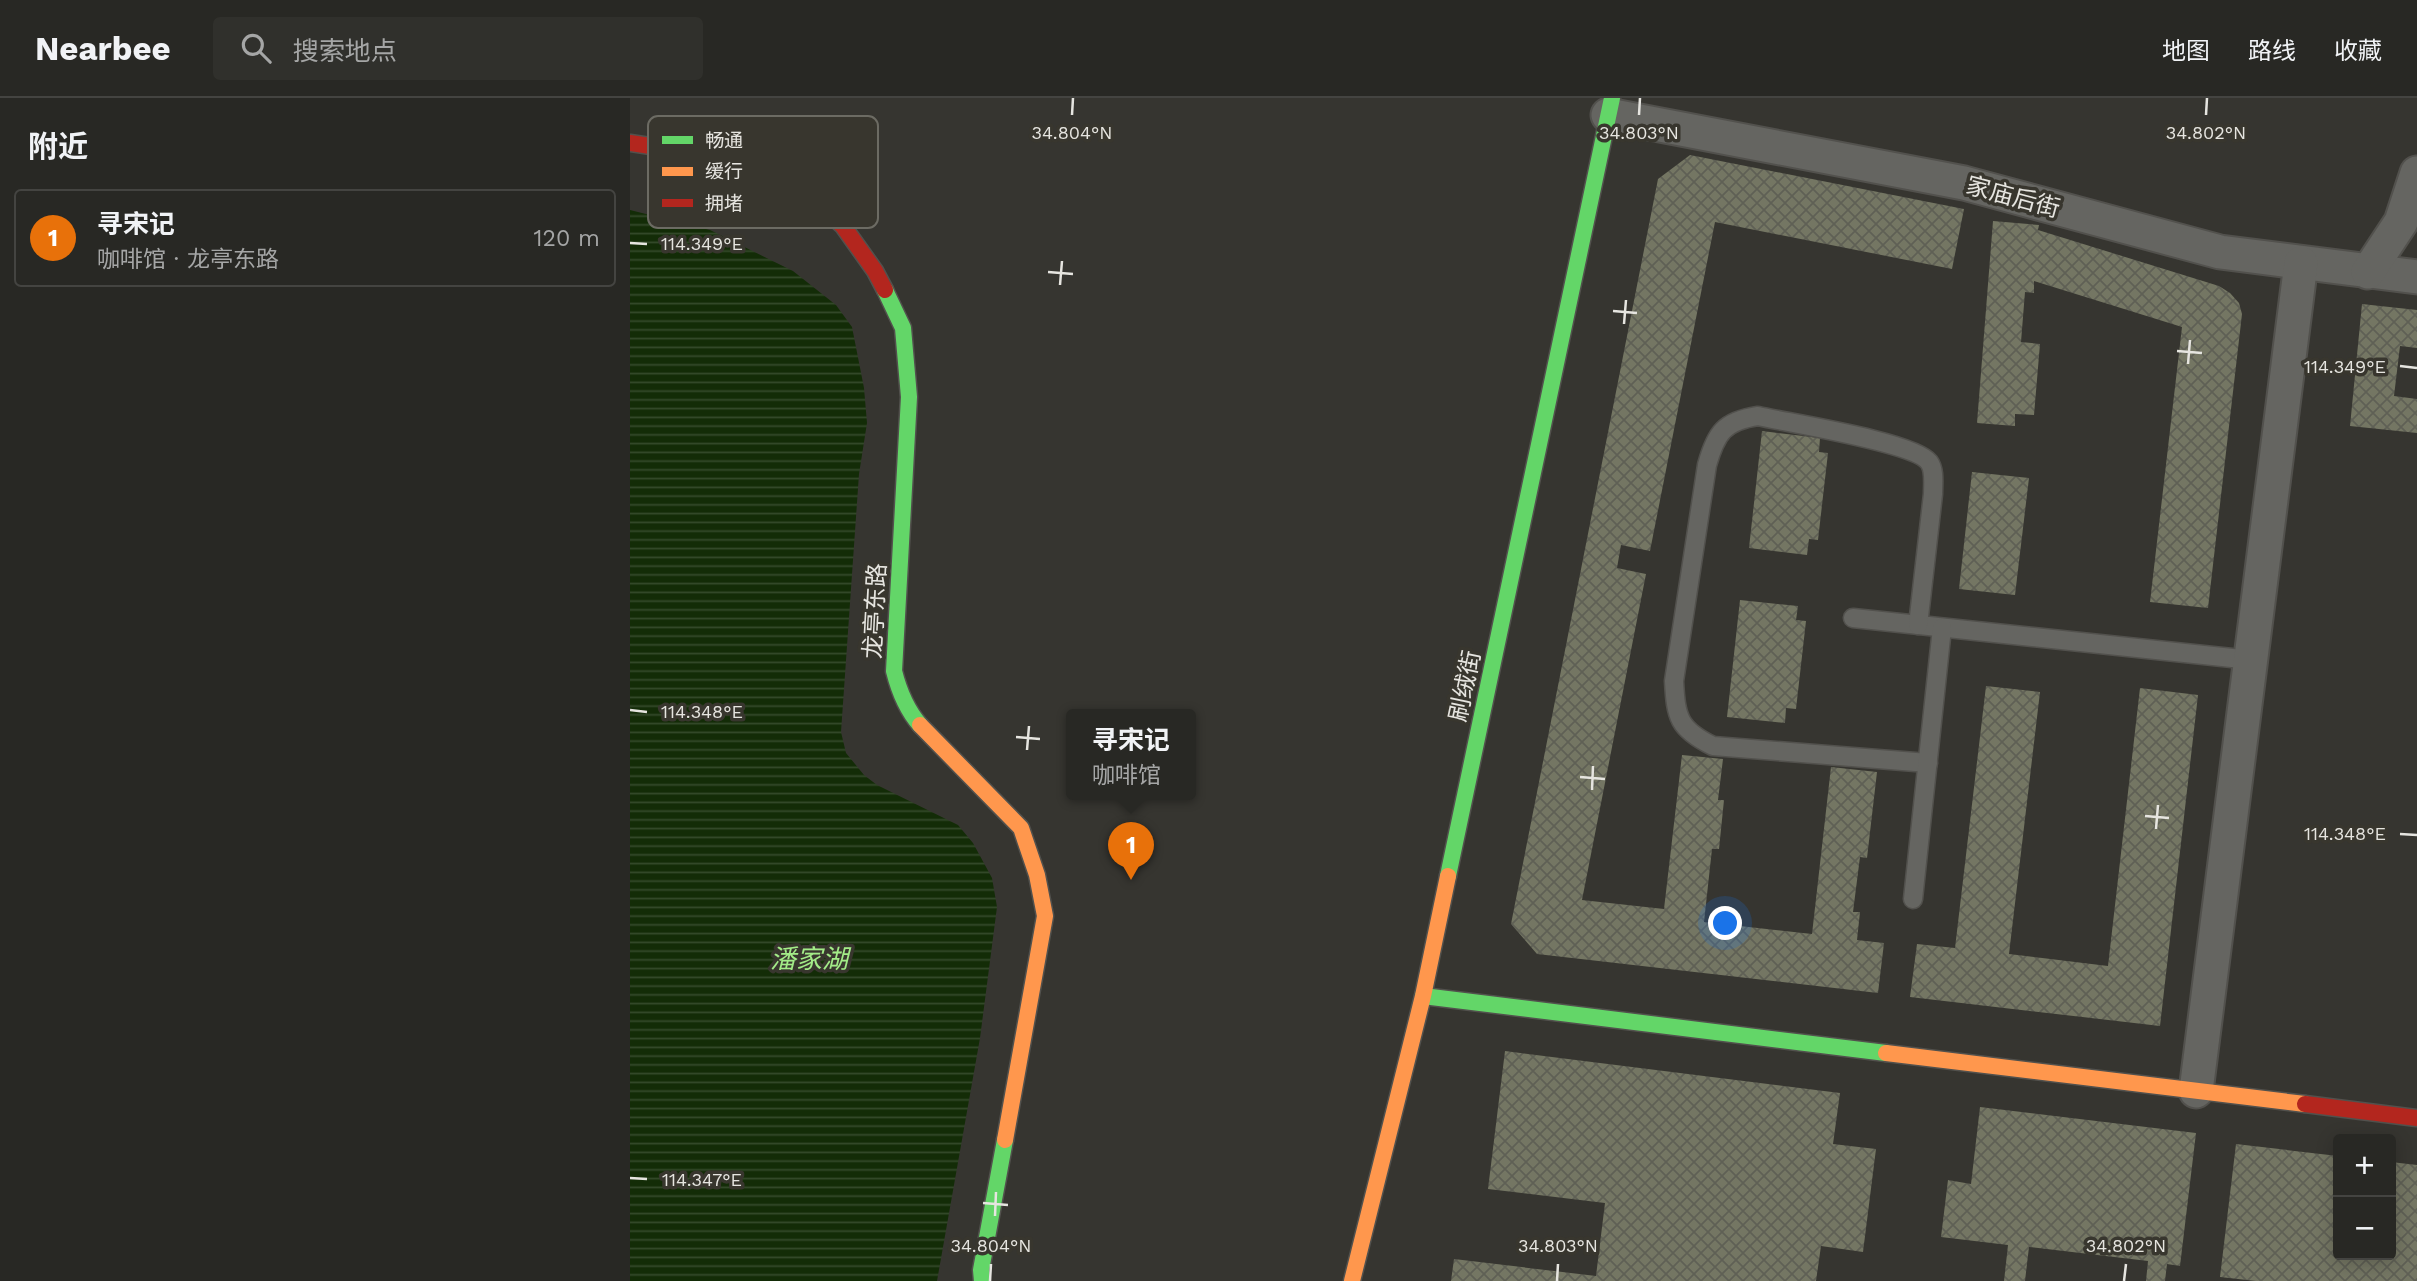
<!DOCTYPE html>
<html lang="zh">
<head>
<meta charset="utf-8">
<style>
	body { margin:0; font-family:"Work Sans","Noto Sans SC",sans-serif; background:#30302c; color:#f1f3f6 }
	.controls { position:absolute; right:21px; bottom:21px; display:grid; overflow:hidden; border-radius:7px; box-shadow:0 4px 18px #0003 }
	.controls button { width:63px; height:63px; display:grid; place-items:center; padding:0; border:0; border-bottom:2px solid #444441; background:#282824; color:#f1f3f6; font:35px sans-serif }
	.you { position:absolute; left:1096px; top:826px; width:24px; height:24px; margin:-18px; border:5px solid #fff; border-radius:50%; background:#1a73e8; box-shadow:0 0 0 10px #1a73e833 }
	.badge { display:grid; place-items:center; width:46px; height:46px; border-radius:50%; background:#d93025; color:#fff; font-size:23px; font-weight:700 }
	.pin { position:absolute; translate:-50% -58px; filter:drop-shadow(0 2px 4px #0008) }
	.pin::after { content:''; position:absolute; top:37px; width:24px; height:21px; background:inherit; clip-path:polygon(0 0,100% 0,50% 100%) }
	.popup { position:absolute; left:436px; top:611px; width:130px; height:91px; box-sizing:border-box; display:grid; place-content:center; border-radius:7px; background:#282824; filter:drop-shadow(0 2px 5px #0005); font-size:23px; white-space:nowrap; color:#a5a6a6 }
	.popup b { font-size:26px; color:#f1f3f6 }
	.popup::after { content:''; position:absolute; left:50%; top:100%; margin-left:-14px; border:14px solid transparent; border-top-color:#282824 }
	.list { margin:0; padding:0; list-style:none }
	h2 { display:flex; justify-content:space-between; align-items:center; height:91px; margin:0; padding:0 28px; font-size:30px }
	h2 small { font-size:23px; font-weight:400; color:#a5a6a6 }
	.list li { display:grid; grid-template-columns:46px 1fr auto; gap:21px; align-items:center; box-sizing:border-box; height:98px; margin:0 14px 14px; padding:0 14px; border:2px solid #444441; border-radius:7px }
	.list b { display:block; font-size:26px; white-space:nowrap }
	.list p { margin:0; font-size:23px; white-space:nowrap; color:#a5a6a6 }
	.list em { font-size:23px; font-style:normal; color:#a5a6a6 }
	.icon { flex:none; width:38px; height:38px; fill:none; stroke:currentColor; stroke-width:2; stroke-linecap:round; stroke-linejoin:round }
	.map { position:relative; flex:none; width:1787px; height:1183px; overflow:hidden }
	header { display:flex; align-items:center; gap:42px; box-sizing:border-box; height:98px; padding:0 35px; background:#282824; border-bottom:2px solid #444441 }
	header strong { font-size:33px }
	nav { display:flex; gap:38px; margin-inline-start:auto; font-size:24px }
	.search { width:490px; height:63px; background:#30302c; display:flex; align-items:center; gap:18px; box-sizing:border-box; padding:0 24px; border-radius:7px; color:#a5a6a6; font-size:26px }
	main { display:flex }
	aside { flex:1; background:#282824 }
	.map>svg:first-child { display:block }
	.water { fill:url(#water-rules) }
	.building { fill:url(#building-cross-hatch) }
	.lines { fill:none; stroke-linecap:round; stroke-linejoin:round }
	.lane-casing { stroke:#52514d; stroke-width:21 }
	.street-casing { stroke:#52514d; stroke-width:37 }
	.fast-casing { stroke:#52514d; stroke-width:19 }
	.slow-casing { stroke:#52514d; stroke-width:19 }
	.jam-casing { stroke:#52514d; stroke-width:19 }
	.lane { stroke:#656561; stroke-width:18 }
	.street { stroke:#656561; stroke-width:33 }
	.fast { stroke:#63d668; stroke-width:16 }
	.slow { stroke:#ff974d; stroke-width:16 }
	.jam { stroke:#b3261e; stroke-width:16 }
	.ticks { fill:none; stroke:#e6e5e0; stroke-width:2.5 }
	.labels { text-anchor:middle; stroke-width:7; stroke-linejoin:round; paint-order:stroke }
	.street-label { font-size:24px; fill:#e6e5e0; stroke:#38362e }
	.water-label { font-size:26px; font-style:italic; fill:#a3ec88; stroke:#38362e }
	.key { fill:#38362e; stroke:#6c6b63; stroke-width:2 }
	.key-label { font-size:19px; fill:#e6e5e0 }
	.ticks-label { font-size:18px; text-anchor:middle; fill:#e6e5e0; stroke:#38362e; stroke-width:7; stroke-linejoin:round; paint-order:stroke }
</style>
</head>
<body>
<header>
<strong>Nearbee</strong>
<div class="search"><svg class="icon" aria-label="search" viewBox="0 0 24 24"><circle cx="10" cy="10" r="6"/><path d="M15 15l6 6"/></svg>搜索地点</div>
<nav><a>地图</a><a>路线</a><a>收藏</a></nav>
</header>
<main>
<aside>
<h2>附近<small></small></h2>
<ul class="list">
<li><span class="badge" style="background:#e8710a">1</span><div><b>寻宋记</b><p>咖啡馆 · 龙亭东路</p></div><em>120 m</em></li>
</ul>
</aside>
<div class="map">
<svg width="1787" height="1183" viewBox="0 0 1787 1183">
	<defs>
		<pattern id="water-rules" width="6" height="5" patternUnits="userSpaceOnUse" patternTransform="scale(1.75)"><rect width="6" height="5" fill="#132c07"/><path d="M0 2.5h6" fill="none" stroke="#354a2b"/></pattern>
		<pattern id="building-cross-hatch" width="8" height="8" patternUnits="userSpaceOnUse" patternTransform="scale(1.75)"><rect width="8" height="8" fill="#747663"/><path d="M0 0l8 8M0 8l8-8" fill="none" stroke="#5f6055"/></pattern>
	</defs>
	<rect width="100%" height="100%" fill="#363530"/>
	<path class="water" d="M 0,112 L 80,132 L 163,173 L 206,207 L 222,229 L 234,290 L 237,325 L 229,376 L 211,634 L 216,655 L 234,677 L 247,687 L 328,727 L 343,745 L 362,780 L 367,809 L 350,940 L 307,1183 L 0,1183 Z"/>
	<g class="building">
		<path d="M 1060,57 L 1334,111 L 1322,171 L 1085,124 L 1020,453 L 991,447 L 987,470 L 1016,476 L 952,802 L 1034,811 L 1052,657 L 1093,661 L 1088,702 L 1094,702 L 1089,751 L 1082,751 L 1074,824 L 1182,836 L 1201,669 L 1247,674 L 1237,760 L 1230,759 L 1223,814 L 1230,814 L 1227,842 L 1254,845 L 1248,895 L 907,856 L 881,826 L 1028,81 Z"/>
		<path d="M 1363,123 L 1409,127 L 1408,132 L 1589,188 L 1600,195 L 1609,205 L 1612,216 L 1578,510 L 1520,504 L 1552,229 L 1404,183 L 1404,195 L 1395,194 L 1391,244 L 1410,246 L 1404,317 L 1385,316 L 1385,328 L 1347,325 Z"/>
		<path d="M 1732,206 L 1787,212 L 1787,250 L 1770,248 L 1764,298 L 1787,301 L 1787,335 L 1720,328 Z"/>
		<path d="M 1132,333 L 1190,340 L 1189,354 L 1198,355 L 1188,442 L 1179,441 L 1177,457 L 1119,450 Z"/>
		<path d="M 1342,374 L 1399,380 L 1385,497 L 1329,491 Z"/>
		<path d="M 1110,502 L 1168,508 L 1166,522 L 1176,523 L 1166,611 L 1156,610 L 1155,625 L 1097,619 Z"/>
		<path d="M 1356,588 L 1410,594 L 1379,856 L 1478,868 L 1510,590 L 1568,597 L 1530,928 L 1280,899 L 1287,846 L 1325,850 Z"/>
		<path d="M 875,953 L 1210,995 L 1203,1046 L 1246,1051 L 1233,1154 L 1191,1148 L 1186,1183 L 821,1183 L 824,1161 L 966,1178 L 975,1105 L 858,1091 Z"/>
		<path d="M 1350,1009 L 1566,1035 L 1550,1168 L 1537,1166 L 1535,1183 L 1516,1183 L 1518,1163 L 1399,1149 L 1395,1183 L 1374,1183 L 1378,1147 L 1311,1139 L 1318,1082 L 1341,1086 Z"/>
		<path d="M 1606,1046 L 1708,1058 L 1708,1157 L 1761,1157 L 1761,1064 L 1787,1067 L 1787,1183 L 1626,1183 L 1590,1179 Z"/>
	</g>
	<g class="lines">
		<g class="lane-casing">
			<g id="lane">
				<path d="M 1223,520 L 1621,562"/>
				<path d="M 1288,527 L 1303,396 C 1303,386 1305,372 1299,364 C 1284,344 1158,325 1128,318 C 1094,323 1086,335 1077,367 L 1044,583 C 1046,619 1048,631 1083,648 L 1298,665"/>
				<path d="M 1283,801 L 1312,530"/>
			</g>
		</g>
		<g class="street-casing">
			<g id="street">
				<path d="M 978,17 L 1334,85 L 1590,154 L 1787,179"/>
				<path d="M 1738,174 L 1771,124 L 1787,75"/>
				<path d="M 1566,993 L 1671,165"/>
			</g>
		</g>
		<g class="fast-casing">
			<g id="fast">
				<path d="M 255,192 L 273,230 L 279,299 L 264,573 C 269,593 276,611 290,627"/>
				<path d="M 818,778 L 982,0"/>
				<path d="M 793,898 L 1256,955"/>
				<path d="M 352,1183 L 351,1172 L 375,1042"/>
			</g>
		</g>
		<g class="slow-casing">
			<g id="slow">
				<path d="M 290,627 L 391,730 L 407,777 L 415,818 L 375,1042"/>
				<path d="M 1256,955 L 1675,1006"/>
				<path d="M 722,1183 L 793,898 L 818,778"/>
			</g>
		</g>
		<g class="jam-casing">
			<g id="jam">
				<path d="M 0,45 L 124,64 L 154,75 L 213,128 L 245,173 L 255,192"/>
				<path d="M 1675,1006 L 1787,1020"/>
			</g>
		</g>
		<use href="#lane" class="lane"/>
		<use href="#street" class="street"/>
		<use href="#fast" class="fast"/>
		<use href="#slow" class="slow"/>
		<use href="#jam" class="jam"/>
	</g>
	<path class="ticks" d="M 442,17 L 443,0M 1009,17 L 1010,0M 1576,17 L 1577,0M 0,145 L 17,146M 418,174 L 443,176M 430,187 L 432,163M 983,213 L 1007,215M 994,226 L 996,202M 1547,253 L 1572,255M 1558,266 L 1560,242M 1770,268 L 1787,270M 0,612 L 17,614M 386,639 L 410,641M 397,652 L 399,628M 950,679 L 975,681M 962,692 L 963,668M 1515,718 L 1539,720M 1526,731 L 1528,707M 1770,736 L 1787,737M 0,1080 L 17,1081M 353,1105 L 378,1107M 365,1118 L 366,1094M 360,1183 L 361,1166M 927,1183 L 928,1166M 1494,1183 L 1496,1166"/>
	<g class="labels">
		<g class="street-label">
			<text transform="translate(1383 99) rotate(15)" y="8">家庙后街</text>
			<text transform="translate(245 513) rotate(-87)" y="8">龙亭东路</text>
			<text transform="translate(835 588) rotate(-78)" y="8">刷绒街</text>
		</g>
		<g class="water-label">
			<text x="179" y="870">潘家湖</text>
		</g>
	</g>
	<rect x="18" y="18" width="230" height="112" rx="10" class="key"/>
	<rect x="32" y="38" width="31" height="8" fill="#63d668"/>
	<rect x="32" y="69" width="31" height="9" fill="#ff974d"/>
	<rect x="32" y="101" width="31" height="8" fill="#b3261e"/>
	<g class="key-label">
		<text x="75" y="49">畅通</text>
		<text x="75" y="80">缓行</text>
		<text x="75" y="112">拥堵</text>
	</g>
	<g class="ticks-label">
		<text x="442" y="41">34.804°N</text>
		<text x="1009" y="41">34.803°N</text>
		<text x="1576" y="41">34.802°N</text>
		<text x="72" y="152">114.349°E</text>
		<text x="1715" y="275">114.349°E</text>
		<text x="72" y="620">114.348°E</text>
		<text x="1715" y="742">114.348°E</text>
		<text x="72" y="1088">114.347°E</text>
		<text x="361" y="1154">34.804°N</text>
		<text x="928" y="1154">34.803°N</text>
		<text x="1496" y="1154">34.802°N</text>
	</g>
</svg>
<div class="controls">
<button>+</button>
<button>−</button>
</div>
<div class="you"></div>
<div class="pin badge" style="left:501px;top:782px;background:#e8710a">1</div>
<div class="popup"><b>寻宋记</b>咖啡馆</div>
</div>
</main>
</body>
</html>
